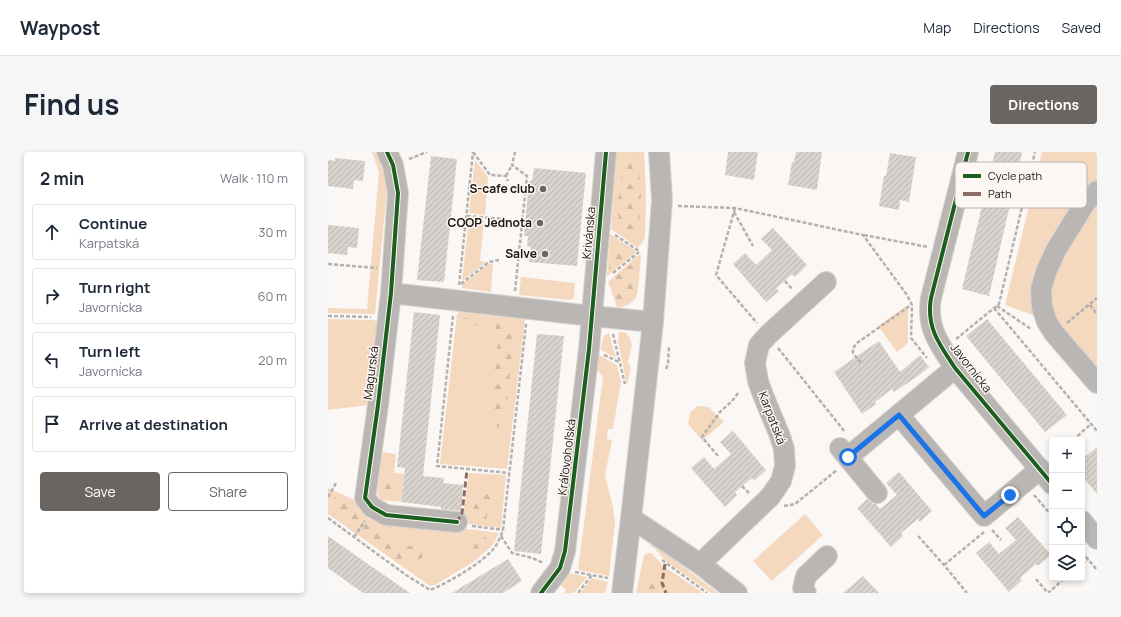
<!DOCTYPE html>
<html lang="en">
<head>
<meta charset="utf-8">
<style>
	body { margin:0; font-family:Manrope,sans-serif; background:#f6f6f7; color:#1f2937 }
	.controls { position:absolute; right:12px; bottom:12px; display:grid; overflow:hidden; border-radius:4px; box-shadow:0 2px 6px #0003 }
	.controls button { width:36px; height:36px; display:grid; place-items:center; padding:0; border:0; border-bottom:1px solid #e0e1e3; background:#fff; color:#1f2937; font:20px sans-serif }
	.stop { position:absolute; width:12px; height:12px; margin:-9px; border:3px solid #1a73e8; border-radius:50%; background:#fff }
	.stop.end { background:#1a73e8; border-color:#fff; box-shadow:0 1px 4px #0008 }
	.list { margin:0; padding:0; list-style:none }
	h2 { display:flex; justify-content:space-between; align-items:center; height:52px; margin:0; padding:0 16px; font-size:17px }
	h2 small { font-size:13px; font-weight:400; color:#747a83 }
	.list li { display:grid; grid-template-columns:26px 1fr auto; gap:12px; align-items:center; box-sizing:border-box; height:56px; margin:0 8px 8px; padding:0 8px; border:1px solid #e0e1e3; border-radius:4px }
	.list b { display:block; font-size:15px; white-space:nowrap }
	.list p { margin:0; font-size:13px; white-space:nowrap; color:#747a83 }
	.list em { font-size:13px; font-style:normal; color:#747a83 }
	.actions { display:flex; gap:8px; padding:12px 16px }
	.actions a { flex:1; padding:9px 0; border:1px solid #6a6560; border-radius:4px; text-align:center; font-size:14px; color:#6a6560 }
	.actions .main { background:#6a6560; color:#fff }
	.icon { flex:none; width:22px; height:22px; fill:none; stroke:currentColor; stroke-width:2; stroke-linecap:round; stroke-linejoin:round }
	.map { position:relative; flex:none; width:769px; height:441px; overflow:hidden; border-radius:4px }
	header { display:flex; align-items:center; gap:24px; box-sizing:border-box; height:56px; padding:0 20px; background:#fff; border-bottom:1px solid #e0e1e3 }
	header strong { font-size:19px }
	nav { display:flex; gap:22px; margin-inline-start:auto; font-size:14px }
	.intro { display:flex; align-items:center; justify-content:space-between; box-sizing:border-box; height:96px; padding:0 24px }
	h1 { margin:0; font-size:28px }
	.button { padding:10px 18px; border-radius:4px; background:#6a6560; color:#fff; font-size:14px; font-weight:700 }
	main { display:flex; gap:24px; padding:0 24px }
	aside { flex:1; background:#fff; border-radius:4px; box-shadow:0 2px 6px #0003 }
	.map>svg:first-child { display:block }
	.green { fill:#f4d9bf }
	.forest { fill:url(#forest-firs) }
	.building { fill:url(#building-hatch) }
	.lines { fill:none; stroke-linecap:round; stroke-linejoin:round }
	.minor-casing { stroke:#d6d3d1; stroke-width:22 }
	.path { stroke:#b4b1af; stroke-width:2.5; stroke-dasharray:4 2; stroke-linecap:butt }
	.minor { stroke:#b9b6b4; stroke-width:20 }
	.quiet { stroke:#8d6e63; stroke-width:3; stroke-dasharray:6 3; stroke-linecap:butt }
	.cycleway-casing { stroke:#fcf7f3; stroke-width:6 }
	.cycleway { stroke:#1b5e20; stroke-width:4 }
	.route { stroke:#1a73e8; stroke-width:5 }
	.poi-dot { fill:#6a6560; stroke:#fcf7f3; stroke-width:1.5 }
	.labels { text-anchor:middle; stroke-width:3; stroke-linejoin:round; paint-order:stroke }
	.poi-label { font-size:12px; font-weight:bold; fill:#1d160f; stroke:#fcf7f3; text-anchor:end }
	.street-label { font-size:12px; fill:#1d160f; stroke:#fcf7f3 }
	.key { fill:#fcf7f3; stroke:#b9b4af; stroke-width:1 }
	.key-label { font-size:11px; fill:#1d160f }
</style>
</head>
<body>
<header>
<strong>Waypost</strong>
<nav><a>Map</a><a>Directions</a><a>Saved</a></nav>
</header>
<div class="intro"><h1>Find us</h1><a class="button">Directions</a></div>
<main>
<aside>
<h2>2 min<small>Walk · 110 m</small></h2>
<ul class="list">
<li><svg class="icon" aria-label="ahead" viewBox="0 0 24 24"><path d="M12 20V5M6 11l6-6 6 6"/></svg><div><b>Continue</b><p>Karpatská</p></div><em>30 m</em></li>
<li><svg class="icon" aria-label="right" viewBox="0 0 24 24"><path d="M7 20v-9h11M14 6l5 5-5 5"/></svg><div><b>Turn right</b><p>Javornícka</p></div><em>60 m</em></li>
<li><svg class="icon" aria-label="left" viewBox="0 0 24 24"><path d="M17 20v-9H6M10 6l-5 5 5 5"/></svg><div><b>Turn left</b><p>Javornícka</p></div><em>20 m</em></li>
<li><svg class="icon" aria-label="arrive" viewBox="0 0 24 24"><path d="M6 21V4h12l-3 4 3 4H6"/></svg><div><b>Arrive at destination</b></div></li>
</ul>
<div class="actions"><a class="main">Save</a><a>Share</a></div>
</aside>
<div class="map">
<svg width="769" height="441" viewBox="0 0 769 441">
	<defs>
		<pattern id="forest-firs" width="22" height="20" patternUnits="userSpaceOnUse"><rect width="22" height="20" fill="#f4d9bf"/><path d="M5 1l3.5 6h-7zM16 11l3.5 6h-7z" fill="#d1baa3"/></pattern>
		<pattern id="building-hatch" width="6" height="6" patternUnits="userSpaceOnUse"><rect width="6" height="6" fill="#d9d3ce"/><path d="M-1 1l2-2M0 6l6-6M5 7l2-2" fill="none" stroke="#bab4b0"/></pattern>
	</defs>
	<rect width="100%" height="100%" fill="#faf7f5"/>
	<g class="green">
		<path d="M 44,0 L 47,0 L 55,16 L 59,38 L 47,162 L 0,161 L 0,156 L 39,157 L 51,20 Z"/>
		<path d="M 288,0 L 316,0 L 318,43 L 317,86 L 310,96 L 283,77 Z"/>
		<path d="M 714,0 L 769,0 L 769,221 L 728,172 L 677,153 Z"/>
		<path d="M 147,8 L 160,25 L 157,63 L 141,61 Z"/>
		<path d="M 141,66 L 156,68 L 152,109 L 158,110 L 134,129 Z"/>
		<path d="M 282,82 L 308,99 L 307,101 L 279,124 Z"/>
		<path d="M 310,103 L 313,103 C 312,111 311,140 308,145 C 304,152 296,156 289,155 L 280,130 Z"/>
		<path d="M 165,111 L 163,140 L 134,136 L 134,133 L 159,113 Z"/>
		<path d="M 193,125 L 247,131 L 246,146 L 242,148 L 191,143 Z"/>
		<path d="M 580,153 L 580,191 L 569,200 L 550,174 Z"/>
		<path d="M 132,160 L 197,167 L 179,317 L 112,312 L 129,162 Z"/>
		<path d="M 0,167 L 45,168 L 51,170 L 41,253 L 0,258 Z"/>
		<path d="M 291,180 L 297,180 L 302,186 L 304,193 L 300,210 L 303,216 L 299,233 L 290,189 Z"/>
		<path d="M 281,181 L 288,206 L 273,198 C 274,191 273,184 281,181 Z"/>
		<path d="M 267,201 L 289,213 L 293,230 L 285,277 L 280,277 L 279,287 L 284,288 L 277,323 L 285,355 L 287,371 L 281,424 L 250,418 L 275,225 L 265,212 Z"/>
		<path d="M 369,254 L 381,255 L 396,270 L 374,288 L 360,272 L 362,261 Z"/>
		<path d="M 54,300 L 68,302 L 66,321 L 76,322 L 73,350 L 52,348 L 49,341 Z"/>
		<path d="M 141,321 L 178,323 L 173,376 L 134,371 Z"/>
		<path d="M 0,336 L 33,351 L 41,367 L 126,378 L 132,376 L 171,381 L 164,394 L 145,410 L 107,433 L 102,434 L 0,362 Z"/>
		<path d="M 477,362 L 495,383 L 444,429 L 425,409 Z"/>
		<path d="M 325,393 L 331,396 L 390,441 L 383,441 L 339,410 L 326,396 L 321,394 Z"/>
		<path d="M 320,401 L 324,401 L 334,413 L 375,441 L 308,441 L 316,403 Z"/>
		<path d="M 236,420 L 259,425 L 246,441 L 236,441 L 238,438 L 230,431 Z"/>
		<path d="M 264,426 L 280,430 L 277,441 L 252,441 Z"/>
	</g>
	<g class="forest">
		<path d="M 296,0 L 310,0 L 313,45 L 311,78 L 304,82 L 293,75 L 289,57 Z"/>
		<path d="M 286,87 L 301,99 L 300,103 L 281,119 L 284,88 Z"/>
		<path d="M 309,107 L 306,139 L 299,150 L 290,152 L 282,130 Z"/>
		<path d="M 139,166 L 179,168 L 186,177 L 179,253 L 170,276 L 162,265 L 170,188 L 167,174 L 139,173 L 134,167 Z"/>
		<path d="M 60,326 L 70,330 L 68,341 L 59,344 L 54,340 L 54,333 Z"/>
		<path d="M 156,338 L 163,347 L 158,368 L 148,368 L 143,360 Z"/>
		<path d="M 8,345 L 29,354 L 37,371 L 67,392 L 93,396 L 96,403 L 91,409 L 69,408 L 2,360 C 0,354 2,349 8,345 Z"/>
		<path d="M 151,380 L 159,387 L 152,396 L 145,397 L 140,389 L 143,382 Z"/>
		<path d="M 321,427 L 328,430 L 333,441 L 314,441 L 316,433 Z"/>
	</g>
	<g class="building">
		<path d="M 400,0 L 430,0 L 426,28 L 397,23 Z"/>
		<path d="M 468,0 L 494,0 L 489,38 L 460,33 L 464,10 L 466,10 Z"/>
		<path d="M 667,0 L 694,0 L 661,144 L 634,137 Z"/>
		<path d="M 562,1 L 588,5 L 581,50 L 572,48 L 571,58 L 551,54 L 556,24 L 558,24 Z"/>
		<path d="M 103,4 L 129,7 L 116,130 L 89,128 Z"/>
		<path d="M 7,6 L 37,9 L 35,29 L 26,28 L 25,37 L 0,34 L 0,8 L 7,9 Z"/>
		<path d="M 206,16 L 258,21 L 249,114 L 201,110 L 203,95 L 199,94 L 200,84 L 196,84 L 201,29 L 204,29 Z"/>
		<path d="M 0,73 L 31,76 L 29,96 L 20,95 L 19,103 L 0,101 Z"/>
		<path d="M 445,76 L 479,113 L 467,125 L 464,122 L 448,137 L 451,139 L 438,150 L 405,112 L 417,101 L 428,113 L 444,98 L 433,87 Z"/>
		<path d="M 86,160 L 112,163 L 95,324 L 116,326 L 115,331 L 135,333 L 133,359 L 113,357 L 113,355 L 73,350 L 77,316 L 69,315 Z"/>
		<path d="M 659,167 L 739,263 L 717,280 L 638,184 Z"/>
		<path d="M 209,182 L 236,184 L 213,402 L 186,399 Z"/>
		<path d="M 551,189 L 572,220 L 592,203 L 601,215 L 590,224 L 566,240 L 564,237 L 547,250 L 548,252 L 534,262 L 506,220 Z"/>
		<path d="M 405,279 L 438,318 L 426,329 L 424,326 L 407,340 L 409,343 L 397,355 L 363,316 L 376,305 L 386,317 L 403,302 L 392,290 Z"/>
		<path d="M 769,295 L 769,342 L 754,324 L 754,307 Z"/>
		<path d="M 571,320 L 604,359 L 592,370 L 590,367 L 573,381 L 575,384 L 563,395 L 529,356 L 539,347 L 545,352 L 548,352 L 552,357 L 569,343 L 558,331 Z"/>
		<path d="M 690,365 L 723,403 L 710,414 L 708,412 L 692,426 L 694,428 L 681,440 L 648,401 L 661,390 L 671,402 L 688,388 L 677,376 Z"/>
		<path d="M 0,384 L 37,410 L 82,441 L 35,441 L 0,416 Z"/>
		<path d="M 180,407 L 194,429 L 175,441 L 124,441 Z"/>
		<path d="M 535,424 L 551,441 L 515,441 Z"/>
	</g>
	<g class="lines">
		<g class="minor-casing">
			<g id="minor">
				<path d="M 59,0 L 65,13 L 70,41 L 63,141 L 50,253 L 37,346 L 44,355 L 58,363 L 129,370"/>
				<path d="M 640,0 L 603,146 C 598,175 611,192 627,216 L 724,332"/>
				<path d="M 769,39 L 757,51 L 728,98 L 718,120 L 713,137 L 714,155 L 719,170 L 726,181 L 769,231"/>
				<path d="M 63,141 L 264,164 L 325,170"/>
				<path d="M 571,263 L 656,364 L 712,317"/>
				<path d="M 512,296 L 549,341"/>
				<path d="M 520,305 L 627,216"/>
				<path d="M 303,366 L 372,412 L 409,441"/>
				<path d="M 754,369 L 769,387"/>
				<path d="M 372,412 L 442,345 L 453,329 L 457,314 L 456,297 L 452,284 L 435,243 L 430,229 L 427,211 L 431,193 L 440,183 L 498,130"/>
				<path d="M 213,441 L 232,416 L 237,399 L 261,197 L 278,0"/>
				<path d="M 294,441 L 303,366 L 325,170 L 334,48 L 331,0"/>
				<path d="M 478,441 L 475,436 L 478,424 L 499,404"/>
			</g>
		</g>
		<g class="path">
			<path d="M 145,0 L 162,23 L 178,24 L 180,29"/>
			<path d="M 81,7 L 99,0"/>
			<path d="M 178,24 L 184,13"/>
			<path d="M 350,54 L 407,56 L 535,83 L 579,143 L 584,153 L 583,186 L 599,206"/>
			<path d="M 407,56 L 388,123 L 429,171"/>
			<path d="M 406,60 L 425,94"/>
			<path d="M 139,64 L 176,67"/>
			<path d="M 287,83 L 311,99"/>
			<path d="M 536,83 L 600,95"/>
			<path d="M 0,112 L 49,116"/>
			<path d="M 285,121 L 311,100"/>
			<path d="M 457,129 L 465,138"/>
			<path d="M 133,132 L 161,110 L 171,108"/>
			<path d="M 131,133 L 145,0"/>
			<path d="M 187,139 L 199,24 L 184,13 L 187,0"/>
			<path d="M 762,153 L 769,162"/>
			<path d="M 669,154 L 703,177"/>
			<path d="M 666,156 L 769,279"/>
			<path d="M 0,164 L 43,165"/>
			<path d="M 125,164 L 109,314 L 181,321"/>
			<path d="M 739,171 L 769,146"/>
			<path d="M 285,182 L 297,232"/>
			<path d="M 628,187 L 671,152 L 707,0"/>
			<path d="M 450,196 L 517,280"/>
			<path d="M 276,203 L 291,210"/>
			<path d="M 533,211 L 525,201 L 525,196 L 529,191 L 583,153"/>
			<path d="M 338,217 L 340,212 L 341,194"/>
			<path d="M 745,288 L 763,272"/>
			<path d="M 390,304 L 374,285 L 392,260 L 404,249 L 411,240"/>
			<path d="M 414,334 L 422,342"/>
			<path d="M 706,343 L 724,364"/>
			<path d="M 0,345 L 8,331"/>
			<path d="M 456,354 L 467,352 L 509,318"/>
			<path d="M 0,366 L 78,423 L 102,438 C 120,431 156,410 167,395 C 170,390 173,384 175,378 L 198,172"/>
			<path d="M 144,374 L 175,378"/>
			<path d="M 664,378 L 673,388"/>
			<path d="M 173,384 L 184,401 L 204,406 L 216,411"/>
			<path d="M 590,384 L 616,413 L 639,441"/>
			<path d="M 26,385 L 37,369"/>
			<path d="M 754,400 L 769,418"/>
			<path d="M 334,408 L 379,441"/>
			<path d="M 754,412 L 760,407"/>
			<path d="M 616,413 L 656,380"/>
			<path d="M 247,420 L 280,426"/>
			<path d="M 708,427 L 720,441 L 737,426"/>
			<path d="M 250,441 L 264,423"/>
		</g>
		<use href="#minor" class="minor"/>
		<g class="quiet">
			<path d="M 129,370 L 134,361 L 139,318"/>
			<path d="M 337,412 L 334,431 L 338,441"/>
		</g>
		<g class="cycleway-casing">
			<g id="cycleway">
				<path d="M 59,0 L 65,13 L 70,41 L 63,141 L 50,253 L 37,346 L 44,355 L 58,363 L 129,370"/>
				<path d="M 640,0 L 603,146 C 598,175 611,192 627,216 L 724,332"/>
				<path d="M 213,441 L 232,416 L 237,399 L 261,197 L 278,0"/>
			</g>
		</g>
		<use href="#cycleway" class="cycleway"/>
	</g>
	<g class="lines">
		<path class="route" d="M 520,305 L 571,263 L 656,364 L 682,343"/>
	</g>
	<g class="poi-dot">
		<circle cx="215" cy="37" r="4"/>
		<circle cx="212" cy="71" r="4"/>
		<circle cx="217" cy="102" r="4"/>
	</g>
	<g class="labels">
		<g class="poi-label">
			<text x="207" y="41">S-cafe club</text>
			<text x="204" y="75">COOP Jednota</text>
			<text x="209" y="106">Salve</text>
		</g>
		<g class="street-label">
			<text transform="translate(261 81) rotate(-85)" y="4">Krivánska</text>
			<text transform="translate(643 216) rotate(52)" y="4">Javornícka</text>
			<text transform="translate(43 221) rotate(-83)" y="4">Magurská</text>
			<text transform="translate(444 266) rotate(69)" y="4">Karpatská</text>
			<text transform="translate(239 305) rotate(-83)" y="4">Kráľovohoľská</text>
		</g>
	</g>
	<rect x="627" y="10" width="132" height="46" rx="6" class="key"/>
	<rect x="635" y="22" width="18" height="4" fill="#1b5e20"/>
	<rect x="635" y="40" width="18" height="4" fill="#8d6e63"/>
	<g class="key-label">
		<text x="660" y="28">Cycle path</text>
		<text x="660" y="46">Path</text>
	</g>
</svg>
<div class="controls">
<button>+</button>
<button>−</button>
<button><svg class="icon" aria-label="locate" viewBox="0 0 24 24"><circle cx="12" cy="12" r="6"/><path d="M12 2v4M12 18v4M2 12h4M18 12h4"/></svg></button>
<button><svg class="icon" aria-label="layers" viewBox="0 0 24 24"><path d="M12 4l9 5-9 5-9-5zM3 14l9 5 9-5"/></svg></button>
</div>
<div class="stop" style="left:520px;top:305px"></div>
<div class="stop end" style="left:682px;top:343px"></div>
</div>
</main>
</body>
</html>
